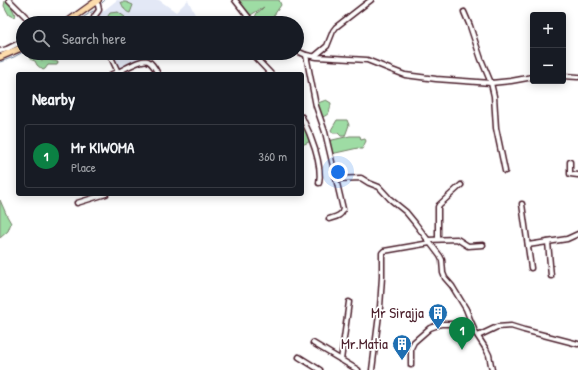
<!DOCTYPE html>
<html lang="en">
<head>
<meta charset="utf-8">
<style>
	body { margin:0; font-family:"Patrick Hand",sans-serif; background:#20242c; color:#f1f3f6 }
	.controls { position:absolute; right:12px; top:12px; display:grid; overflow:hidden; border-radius:4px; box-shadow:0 2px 10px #0003 }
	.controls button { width:36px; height:36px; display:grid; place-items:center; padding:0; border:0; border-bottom:1px solid #363941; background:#171b24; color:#f1f3f6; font:20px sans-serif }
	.you { position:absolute; left:338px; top:172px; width:14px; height:14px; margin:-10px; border:3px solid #fff; border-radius:50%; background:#1a73e8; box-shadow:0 0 0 6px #1a73e833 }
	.badge { display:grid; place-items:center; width:26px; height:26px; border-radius:50%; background:#0b8043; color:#fff; font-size:13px; font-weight:700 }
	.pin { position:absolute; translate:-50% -33px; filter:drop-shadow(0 1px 2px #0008) }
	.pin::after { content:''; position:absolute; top:21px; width:14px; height:12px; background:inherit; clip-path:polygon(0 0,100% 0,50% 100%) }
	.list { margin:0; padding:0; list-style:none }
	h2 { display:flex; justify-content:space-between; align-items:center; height:52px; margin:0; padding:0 16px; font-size:17px }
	h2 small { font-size:13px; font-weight:400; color:#9ea1a6 }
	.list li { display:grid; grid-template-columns:26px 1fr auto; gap:12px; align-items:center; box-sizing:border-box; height:64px; margin:0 8px 8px; padding:0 8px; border:1px solid #363941; border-radius:4px }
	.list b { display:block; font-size:15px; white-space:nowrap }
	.list p { margin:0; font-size:13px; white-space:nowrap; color:#9ea1a6 }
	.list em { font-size:13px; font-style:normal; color:#9ea1a6 }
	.icon { flex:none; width:22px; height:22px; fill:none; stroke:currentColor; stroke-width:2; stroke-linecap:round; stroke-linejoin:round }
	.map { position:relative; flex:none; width:578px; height:370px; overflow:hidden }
	.search { position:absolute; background:#171b24; box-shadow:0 2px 10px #0003; left:16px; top:16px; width:288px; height:44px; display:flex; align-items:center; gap:10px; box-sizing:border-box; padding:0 14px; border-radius:22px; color:#9ea1a6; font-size:15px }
	.panel { position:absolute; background:#171b24; box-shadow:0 2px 10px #0003; left:16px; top:72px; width:288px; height:124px; border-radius:4px }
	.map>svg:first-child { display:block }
	.built { fill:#e3e8f6 }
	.green { fill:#9edca4; stroke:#747e68 }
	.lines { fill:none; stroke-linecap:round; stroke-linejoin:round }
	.stream { stroke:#6e839c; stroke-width:1 }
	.minor-casing { stroke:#4a1f2b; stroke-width:7 }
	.major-casing { stroke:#4a1f2b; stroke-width:8 }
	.minor { stroke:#fff; stroke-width:4 }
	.major { stroke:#fddcac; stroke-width:5.5 }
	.labels { text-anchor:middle; stroke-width:3.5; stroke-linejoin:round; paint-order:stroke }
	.poi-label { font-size:15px; fill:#4a1f2b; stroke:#fff; text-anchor:end }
</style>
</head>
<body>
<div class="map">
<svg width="578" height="370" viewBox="0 0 578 370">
	<rect width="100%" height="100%" fill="#fff"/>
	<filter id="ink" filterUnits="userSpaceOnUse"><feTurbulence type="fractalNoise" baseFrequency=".025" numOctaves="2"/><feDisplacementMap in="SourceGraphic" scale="8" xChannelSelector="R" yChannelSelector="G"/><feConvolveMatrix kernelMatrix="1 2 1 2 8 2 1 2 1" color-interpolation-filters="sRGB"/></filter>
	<g filter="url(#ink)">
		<g class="built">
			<path d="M 117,0 L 159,0 L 176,12 L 188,0 L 199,23 L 95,23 L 95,19 L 97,16 Z"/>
			<path d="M 111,53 L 156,53 L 146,58 L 140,60 L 120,70 Z"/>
		</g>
		<g class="green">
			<path d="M 236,0 L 279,0 L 281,5 L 272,18 L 262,18 L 258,23 L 255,23 L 254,19 L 257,13 L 262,9 L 264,7 L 249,16 Z"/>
			<path d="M 5,1 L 8,1 L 14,12 L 15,16 L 13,17 L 9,15 L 4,6 Z"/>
			<path d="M 121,2 L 126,2 L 133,5 L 130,13 C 125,12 123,7 121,2 Z"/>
			<path d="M 118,12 L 125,17 L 124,23 L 105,23 L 104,22 L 110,13 Z"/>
			<path d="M 28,53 L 39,53 L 41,60 L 49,60 L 58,62 L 57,65 L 48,65 L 45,69 L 43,70 L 37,65 L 35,61 L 30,59 Z"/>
			<path d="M 326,100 L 331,103 C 330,110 330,115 322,117 L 319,110 L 318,103 Z"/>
			<path d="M 302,119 L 311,141 L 302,145 Z"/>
			<path d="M 337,120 L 347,120 L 349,125 L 345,136 L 341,136 L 338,133 L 333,133 L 331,130 Z"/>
			<path d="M 350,136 L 360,136 L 361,140 L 365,139 L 366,141 L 362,149 L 360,149 L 358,148 L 331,154 L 328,141 Z"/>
			<path d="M 0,200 L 7,216 L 11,223 L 8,231 L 0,238 Z"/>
		</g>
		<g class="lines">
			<g class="stream">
				<path d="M 102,3 L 105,0"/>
				<path d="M 75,23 L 93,11"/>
				<path d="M 0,62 L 14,57 L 23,52"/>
			</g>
			<g class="minor-casing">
				<g id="minor">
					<path d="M 9,0 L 26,17 L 29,23"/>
					<path d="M 235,0 L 253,23"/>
					<path d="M 464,12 L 470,26 L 481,59 L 491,83 L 494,96 L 496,128 L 505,171"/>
					<path d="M 94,23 C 92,17 96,15 99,10 L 98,5 L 95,2"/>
					<path d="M 0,51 L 7,49 L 23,41"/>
					<path d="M 297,51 L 306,55 L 317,57 L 367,60 L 392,70 L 405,75 L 436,79 L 491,83 L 511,81 L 533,77"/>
					<path d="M 109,53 L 118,72 L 112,74"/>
					<path d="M 251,53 L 271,74"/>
					<path d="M 306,55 L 316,106 L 325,132 L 336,179 L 361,178 L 369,183 L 379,187 L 390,199 L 406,212 L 415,223 L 440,256 L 442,260 L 443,273 L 445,278 L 452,286 L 466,309 L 475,332 L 486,349 L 489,355 L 492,370"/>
					<path d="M 315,56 L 327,46 L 333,31 L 336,27 L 363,6 L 371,0"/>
					<path d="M 118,72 C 125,69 142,58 148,61 C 152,63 156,70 158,74"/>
					<path d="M 563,76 L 578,77"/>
					<path d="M 302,117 C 310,133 323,165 319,183"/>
					<path d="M 570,162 L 570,174 L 578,175"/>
					<path d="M 77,203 L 106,194"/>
					<path d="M 522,204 L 531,268"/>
					<path d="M 329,219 C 335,217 342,216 343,209 L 336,179"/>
					<path d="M 438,239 L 438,207 L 439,205 L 461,185"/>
					<path d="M 427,240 L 457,239 L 468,246 L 483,245"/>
					<path d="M 548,242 L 551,276"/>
					<path d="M 528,245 L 567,239 L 578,234"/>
					<path d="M 478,336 L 497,327 L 511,326 L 524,330 L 578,344"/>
					<path d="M 313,343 L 358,370"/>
					<path d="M 299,357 L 320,370"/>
					<path d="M 341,360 L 349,302"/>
					<path d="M 411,365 L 411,348 L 414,342 L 430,328 L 441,324 L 472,324"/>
					<path d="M 372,370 L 380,307 L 382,277 L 382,253 L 384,251 L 430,243"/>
				</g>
			</g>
			<g class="major-casing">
				<g id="major">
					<path d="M 66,23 L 98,0"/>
					<path d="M 0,57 L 23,47"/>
				</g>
			</g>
			<use href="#minor" class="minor"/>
			<use href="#major" class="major"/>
		</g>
	</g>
	<defs>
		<g id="building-pin" transform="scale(1)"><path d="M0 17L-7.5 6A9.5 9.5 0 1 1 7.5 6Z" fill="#1f6fb2" stroke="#fff"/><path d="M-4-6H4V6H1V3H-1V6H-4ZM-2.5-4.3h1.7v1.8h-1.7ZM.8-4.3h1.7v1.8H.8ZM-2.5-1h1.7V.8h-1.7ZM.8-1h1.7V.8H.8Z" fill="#fff"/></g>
	</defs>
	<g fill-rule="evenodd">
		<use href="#building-pin" x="438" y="313"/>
		<use href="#building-pin" x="402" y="344"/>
	</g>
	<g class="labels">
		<g class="poi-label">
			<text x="424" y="318">Mr Sirajja</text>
			<text x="388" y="349">Mr.Matia</text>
		</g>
	</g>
</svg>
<div class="controls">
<button>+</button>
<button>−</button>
</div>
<div class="you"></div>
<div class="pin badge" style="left:462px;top:350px">1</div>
<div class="search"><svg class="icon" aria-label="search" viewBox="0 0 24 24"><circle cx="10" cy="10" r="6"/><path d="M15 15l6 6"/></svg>Search here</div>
<section class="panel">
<h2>Nearby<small></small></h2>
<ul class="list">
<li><span class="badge">1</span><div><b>Mr KIWOMA</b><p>Place</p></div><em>360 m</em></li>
</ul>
</section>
</div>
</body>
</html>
